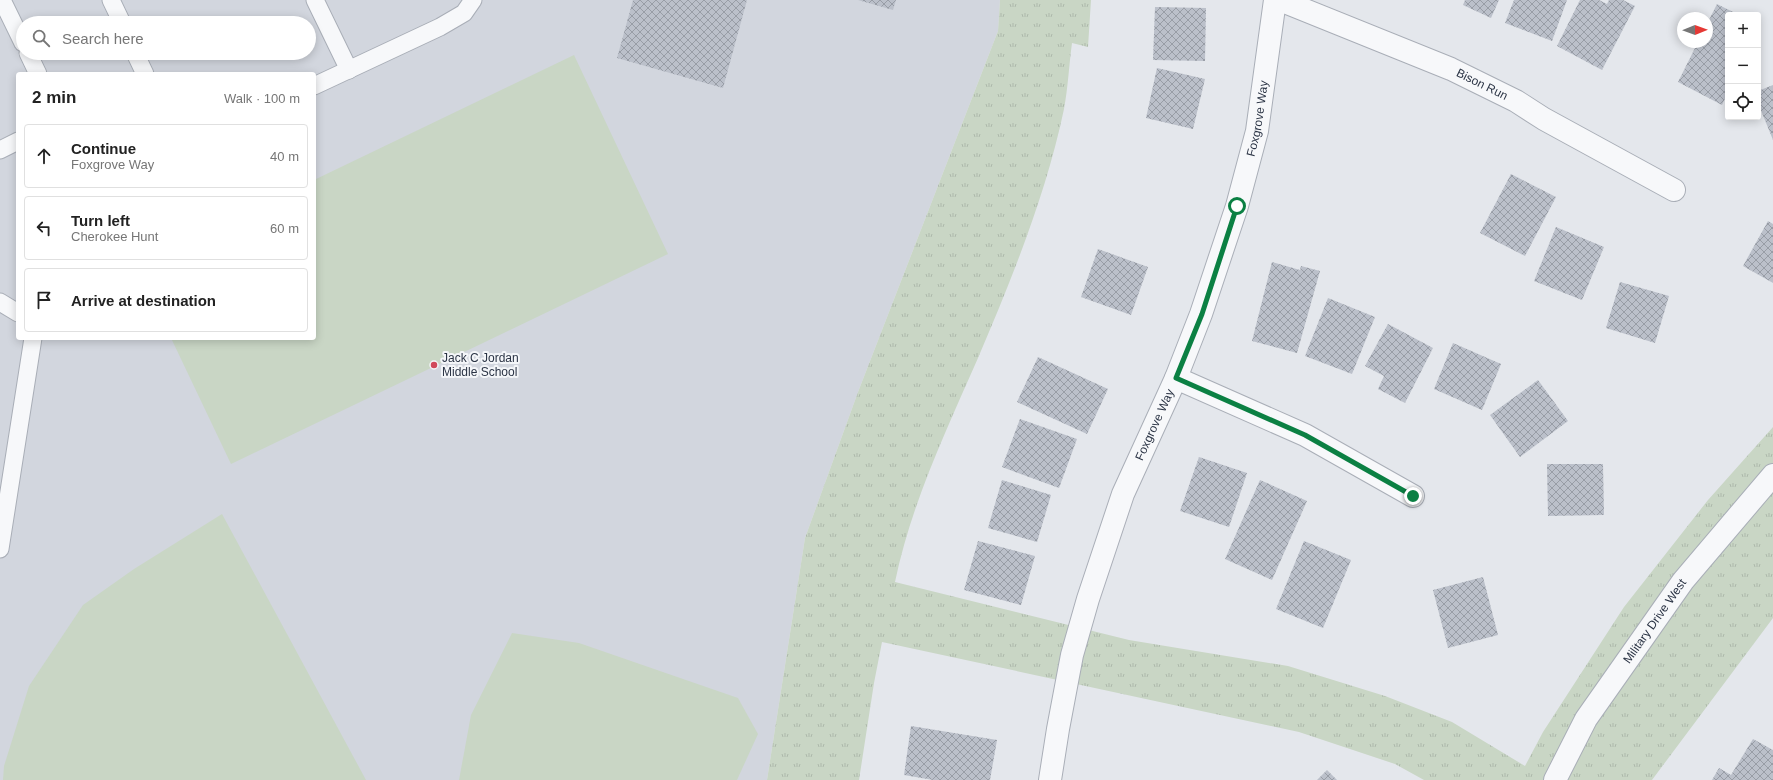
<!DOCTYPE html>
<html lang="en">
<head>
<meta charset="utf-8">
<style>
	body { margin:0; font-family:Helvetica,sans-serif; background:#f2f2f2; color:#222 }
	.controls { position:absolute; right:12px; top:12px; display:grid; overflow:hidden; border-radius:4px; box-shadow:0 2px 10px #0003 }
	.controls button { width:36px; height:36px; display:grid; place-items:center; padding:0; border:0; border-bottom:1px solid #e0e0e0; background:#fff; color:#222; font:20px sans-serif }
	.compass { position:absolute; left:1677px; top:12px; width:36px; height:36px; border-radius:50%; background:#fff; box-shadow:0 2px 10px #0003; rotate:89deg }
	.stop { position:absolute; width:12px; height:12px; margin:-9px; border:3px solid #0b8043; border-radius:50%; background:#fff }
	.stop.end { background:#0b8043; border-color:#fff; box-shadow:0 1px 4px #0008 }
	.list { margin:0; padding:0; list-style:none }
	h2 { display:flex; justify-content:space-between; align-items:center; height:52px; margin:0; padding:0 16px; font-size:17px }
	h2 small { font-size:13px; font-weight:400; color:#767676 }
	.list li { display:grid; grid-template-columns:26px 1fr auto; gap:12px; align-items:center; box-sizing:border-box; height:64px; margin:0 8px 8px; padding:0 8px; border:1px solid #e0e0e0; border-radius:4px }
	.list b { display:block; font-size:15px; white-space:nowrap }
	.list p { margin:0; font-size:13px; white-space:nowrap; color:#767676 }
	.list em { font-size:13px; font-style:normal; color:#767676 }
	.icon { flex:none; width:22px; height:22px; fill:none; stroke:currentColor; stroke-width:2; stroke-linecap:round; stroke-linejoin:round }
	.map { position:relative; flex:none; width:1773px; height:780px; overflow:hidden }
	.search { position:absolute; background:#fff; box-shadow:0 2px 10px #0003; left:16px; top:16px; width:300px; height:44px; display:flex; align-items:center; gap:10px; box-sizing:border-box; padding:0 14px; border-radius:22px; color:#767676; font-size:15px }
	.panel { position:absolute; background:#fff; box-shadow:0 2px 10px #0003; left:16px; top:72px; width:300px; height:268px; border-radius:4px }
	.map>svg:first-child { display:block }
	.built { fill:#d2d6de; fill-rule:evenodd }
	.grass { fill:url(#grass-tufts) }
	.pitch { fill:#c9d6c5 }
	.building { fill:url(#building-cross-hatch) }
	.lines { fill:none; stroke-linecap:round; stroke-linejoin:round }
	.service-casing { stroke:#a9aeb7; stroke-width:19 }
	.minor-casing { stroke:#a9aeb7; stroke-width:24 }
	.tertiary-casing { stroke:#a9aeb7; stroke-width:24 }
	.service { stroke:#f7f8fa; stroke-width:17 }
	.minor { stroke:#f7f8fa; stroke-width:22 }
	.tertiary { stroke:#f7f8fa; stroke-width:22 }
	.route { stroke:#0b8043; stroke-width:5 }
	.poi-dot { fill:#d1495b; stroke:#f4f6f9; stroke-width:1.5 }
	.labels { text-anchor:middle; stroke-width:4; stroke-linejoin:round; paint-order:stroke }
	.street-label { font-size:12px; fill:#2b3445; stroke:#f4f6f9 }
	.poi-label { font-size:12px; fill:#2b3445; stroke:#f4f6f9; text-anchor:start }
</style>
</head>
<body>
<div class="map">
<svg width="1773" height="780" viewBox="0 0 1773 780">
	<defs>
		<pattern id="grass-tufts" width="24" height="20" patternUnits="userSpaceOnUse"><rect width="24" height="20" fill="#c9d6c5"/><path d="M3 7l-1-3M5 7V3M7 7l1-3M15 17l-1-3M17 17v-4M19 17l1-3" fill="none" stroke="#adb8ab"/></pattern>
		<pattern id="building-cross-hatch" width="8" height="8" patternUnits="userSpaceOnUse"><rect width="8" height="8" fill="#bbc0ca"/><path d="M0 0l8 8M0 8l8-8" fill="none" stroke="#989da6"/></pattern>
	</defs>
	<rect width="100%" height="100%" fill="#e4e7ec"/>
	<path class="built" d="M 0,0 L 1000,0 L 998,31 L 858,392 L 805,538 L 767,780 L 0,780 ZM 23,23 L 309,23 L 309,53 L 23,53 ZM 18,74 L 314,74 L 314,338 L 18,338 Z"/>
	<path class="grass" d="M 1000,0 L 1091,0 L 1088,47 L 1072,43 C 1069,65 1068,88 1064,109 C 1046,195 1012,278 978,358 C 946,431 911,504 895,582 L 1129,640 L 1288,666 L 1385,696 L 1452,722 L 1525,766 L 1543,732 L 1624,607 L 1708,500 L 1773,427 L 1773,618 L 1652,780 L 1424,780 L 1395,764 L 1299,732 L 882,642 L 874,683 L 859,780 L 767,780 L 805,538 L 858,392 L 998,31 Z"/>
	<g class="pitch">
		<path d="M 574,55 L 668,254 L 231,464 L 171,338 L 314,338 L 314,180 Z"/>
		<path d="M 222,514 L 366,780 L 3,780 L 4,766 L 29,686 L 83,605 L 134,569 Z"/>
		<path d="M 512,633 L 579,643 L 738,698 L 758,734 L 737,780 L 459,780 L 471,715 Z"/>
	</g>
	<g class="building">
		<path d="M 633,0 L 747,0 L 723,88 L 617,58 Z"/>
		<path d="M 858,0 L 896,0 L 893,10 Z"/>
		<path d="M 1465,0 L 1499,0 L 1491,18 L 1463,5 Z"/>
		<path d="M 1514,0 L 1567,0 L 1552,41 L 1505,23 Z"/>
		<path d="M 1580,0 L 1599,0 L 1607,4 L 1609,0 L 1623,0 L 1635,6 L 1602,70 L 1557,46 Z"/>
		<path d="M 1717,4 L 1739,15 L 1728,15 L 1728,92 L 1722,105 L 1678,82 L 1698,42 L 1707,42 L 1707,24 Z"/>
		<path d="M 1155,7 L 1206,8 L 1205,61 L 1153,60 Z"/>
		<path d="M 1157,68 L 1205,79 L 1193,129 L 1146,118 Z"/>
		<path d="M 1773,85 L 1773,140 L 1758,103 L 1758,91 Z"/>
		<path d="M 1511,174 L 1556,197 L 1525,256 L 1480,233 Z"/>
		<path d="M 1768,221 L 1773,224 L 1773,283 L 1743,266 Z"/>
		<path d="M 1556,227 L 1604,247 L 1582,300 L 1534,281 Z"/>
		<path d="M 1098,249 L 1148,267 L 1131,315 L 1081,297 Z"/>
		<path d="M 1272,262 L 1300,270 L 1301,266 L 1320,271 L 1297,353 L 1252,341 Z"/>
		<path d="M 1620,282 L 1669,296 L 1655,343 L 1606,328 Z"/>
		<path d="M 1328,298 L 1375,317 L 1352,374 L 1305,356 Z"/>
		<path d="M 1388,324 L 1433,348 L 1405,403 L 1378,389 L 1384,376 L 1365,366 Z"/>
		<path d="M 1453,343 L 1501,364 L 1482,410 L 1434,389 Z"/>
		<path d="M 1038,357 L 1108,389 L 1087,434 L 1017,402 Z"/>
		<path d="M 1538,380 L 1568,421 L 1520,457 L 1490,415 Z"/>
		<path d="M 1020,419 L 1077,439 L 1059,488 L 1002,467 Z"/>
		<path d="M 1199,457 L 1247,473 L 1229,527 L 1180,511 Z"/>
		<path d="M 1547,464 L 1603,464 L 1604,515 L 1548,516 Z"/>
		<path d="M 1002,480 L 1051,495 L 1037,542 L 988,528 Z"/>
		<path d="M 1260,480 L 1307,501 L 1272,580 L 1225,559 Z"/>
		<path d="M 978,541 L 1035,556 L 1021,605 L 964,590 Z"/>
		<path d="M 1304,541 L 1351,560 L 1323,628 L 1276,609 Z"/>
		<path d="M 1483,577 L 1498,635 L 1448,648 L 1433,590 Z"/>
		<path d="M 911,726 L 997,740 L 990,780 L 933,780 L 904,775 Z"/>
		<path d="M 1753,739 L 1773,750 L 1773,780 L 1712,780 L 1719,768 L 1731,775 Z"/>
		<path d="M 1327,770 L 1337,780 L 1317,780 Z"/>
	</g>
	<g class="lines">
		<g class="service-casing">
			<g id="service">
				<path d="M 2,0 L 23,43"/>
				<path d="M 111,0 L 122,23"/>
				<path d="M 315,0 L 349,70"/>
				<path d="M 28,53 L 38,74"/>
				<path d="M 135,53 L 145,74"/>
				<path d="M 314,86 L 440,27 L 464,13 L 473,0"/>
				<path d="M 0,150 L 18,141"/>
				<path d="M 0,302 L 18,313"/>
				<path d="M 0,549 L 33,338"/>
			</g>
		</g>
		<g class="minor-casing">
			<g id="minor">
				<path id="s1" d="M 1280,0 L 1451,69 L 1516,101 L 1544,119 L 1674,190"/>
				<path d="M 1176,378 L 1305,435 L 1413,496"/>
				<path id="s2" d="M 1050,780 L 1058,729 L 1072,655 L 1088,599 L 1123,494 L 1176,378 L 1201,314 L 1237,206 L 1257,131 L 1275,0"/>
			</g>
		</g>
		<g class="tertiary-casing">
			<g id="tertiary">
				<path id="s3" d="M 1555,780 L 1586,719 L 1683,581 L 1773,475"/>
			</g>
		</g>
		<use href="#service" class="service"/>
		<use href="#minor" class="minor"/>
		<use href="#tertiary" class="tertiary"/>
	</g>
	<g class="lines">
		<path class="route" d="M 1237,206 L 1202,314 L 1176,378 L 1305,435 L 1413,496"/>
	</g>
	<circle class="poi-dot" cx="434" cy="365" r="4"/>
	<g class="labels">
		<g class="street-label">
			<text dy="4" stroke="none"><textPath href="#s1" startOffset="219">Bison Run</textPath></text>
			<text dy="4" stroke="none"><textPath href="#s2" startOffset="696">Foxgrove Way</textPath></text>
			<text dy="4" stroke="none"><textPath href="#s2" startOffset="372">Foxgrove Way</textPath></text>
			<text dy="4" stroke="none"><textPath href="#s3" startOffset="188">Military Drive West</textPath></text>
		</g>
		<g class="poi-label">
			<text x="442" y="362">Jack C Jordan<tspan x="442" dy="14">Middle School</tspan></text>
		</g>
	</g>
</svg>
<div class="controls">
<button>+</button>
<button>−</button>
<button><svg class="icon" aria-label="locate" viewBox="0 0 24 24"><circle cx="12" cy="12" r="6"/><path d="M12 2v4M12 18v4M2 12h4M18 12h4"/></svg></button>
</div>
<svg class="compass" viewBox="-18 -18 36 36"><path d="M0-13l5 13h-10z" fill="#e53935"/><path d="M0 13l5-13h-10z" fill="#767676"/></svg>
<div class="stop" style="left:1237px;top:206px"></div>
<div class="stop end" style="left:1413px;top:496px"></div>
<div class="search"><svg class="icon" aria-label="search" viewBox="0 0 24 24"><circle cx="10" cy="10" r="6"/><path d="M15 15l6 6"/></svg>Search here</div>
<section class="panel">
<h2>2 min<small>Walk · 100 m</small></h2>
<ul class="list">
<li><svg class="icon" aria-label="ahead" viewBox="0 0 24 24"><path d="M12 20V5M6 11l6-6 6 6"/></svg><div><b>Continue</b><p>Foxgrove Way</p></div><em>40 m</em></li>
<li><svg class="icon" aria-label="left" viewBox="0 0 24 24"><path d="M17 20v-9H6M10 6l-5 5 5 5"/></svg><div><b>Turn left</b><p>Cherokee Hunt</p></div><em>60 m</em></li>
<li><svg class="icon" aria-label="arrive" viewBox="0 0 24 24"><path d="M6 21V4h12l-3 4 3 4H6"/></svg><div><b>Arrive at destination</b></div></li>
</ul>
</section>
</div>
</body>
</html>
